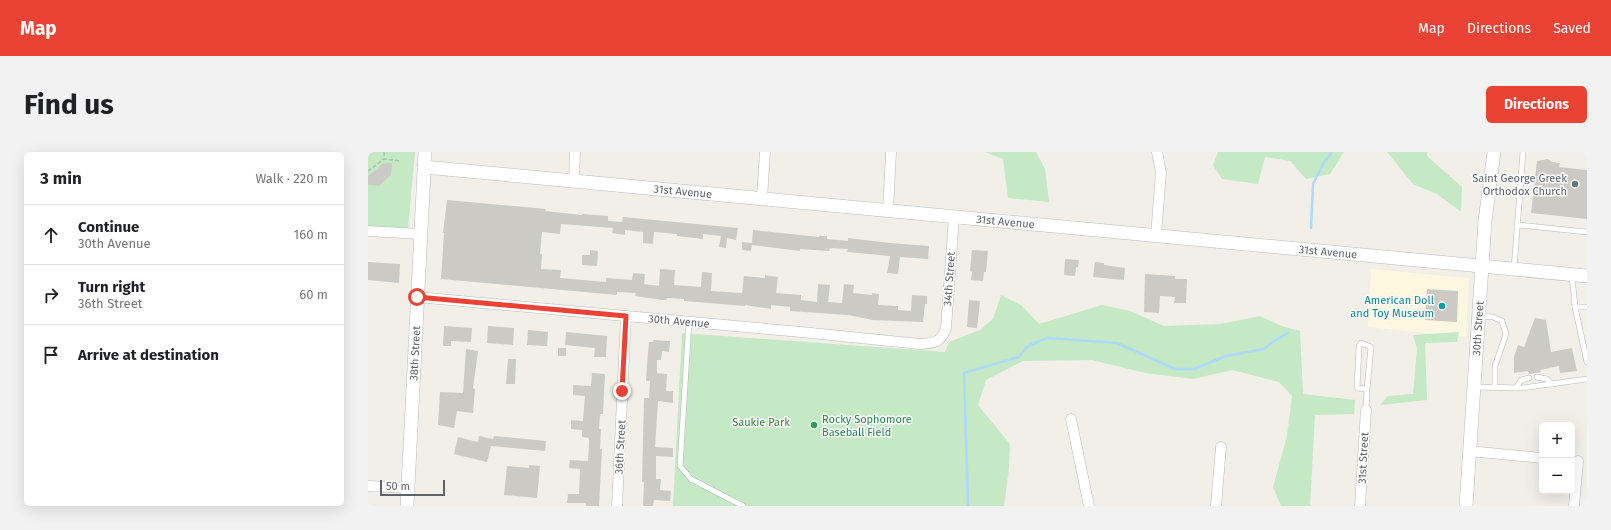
<!DOCTYPE html>
<html lang="en">
<head>
<meta charset="utf-8">
<style>
	body { margin:0; font-family:"Fira Sans",sans-serif; background:#f2f2f2; color:#202124 }
	.controls { position:absolute; right:12px; bottom:12px; display:grid; overflow:hidden; border-radius:6px; box-shadow:0 4px 16px #0002 }
	.controls button { width:36px; height:36px; display:grid; place-items:center; padding:0; border:0; border-bottom:1px solid #e0e0e0; background:#fff; color:#202124; font:20px sans-serif }
	.scale { position:absolute; left:12px; bottom:10px; width:65px; box-sizing:border-box; padding-left:4px; border:2px solid #5f6368; border-top:0; font-size:11px; line-height:14px; white-space:nowrap; color:#5f6368; -webkit-text-stroke:3px #fff; paint-order:stroke }
	.stop { position:absolute; width:12px; height:12px; margin:-9px; border:3px solid #ea4335; border-radius:50%; background:#fff }
	.stop.end { background:#ea4335; border-color:#fff; box-shadow:0 1px 4px #0008 }
	.list { margin:0; padding:0; list-style:none }
	h2 { display:flex; justify-content:space-between; align-items:center; height:52px; margin:0; padding:0 16px; font-size:17px }
	h2 small { font-size:13px; font-weight:400; color:#757577 }
	.list li { display:grid; grid-template-columns:26px 1fr auto; gap:12px; align-items:center; box-sizing:border-box; height:60px; padding:0 16px; border-top:1px solid #e0e0e0 }
	.list b { display:block; font-size:15px; white-space:nowrap }
	.list p { margin:0; font-size:13px; white-space:nowrap; color:#757577 }
	.list em { font-size:13px; font-style:normal; color:#757577 }
	.icon { flex:none; width:22px; height:22px; fill:none; stroke:currentColor; stroke-width:2; stroke-linecap:round; stroke-linejoin:round }
	.map { position:relative; flex:none; width:1219px; height:354px; overflow:hidden; border-radius:6px }
	header { display:flex; align-items:center; gap:24px; box-sizing:border-box; height:56px; padding:0 20px; background:#ea4335; color:#fff }
	header strong { font-size:19px }
	nav { display:flex; gap:22px; margin-inline-start:auto; font-size:14px }
	.intro { display:flex; align-items:center; justify-content:space-between; box-sizing:border-box; height:96px; padding:0 24px }
	h1 { margin:0; font-size:28px }
	.button { padding:10px 18px; border-radius:6px; background:#ea4335; color:#fff; font-size:14px; font-weight:700 }
	main { display:flex; gap:24px; padding:0 24px }
	aside { flex:1; background:#fff; border-radius:6px; box-shadow:0 4px 16px #0002 }
	.map>svg:first-child { display:block }
	.commercial { fill:#fef7e0 }
	.green { fill:#c5e8c5 }
	.lines { fill:none; stroke-linecap:round; stroke-linejoin:round }
	.stream { stroke:#aadaff; stroke-width:2.5 }
	.building { fill:#cccac5 }
	.lane-casing { stroke:#b5b8bc; stroke-width:6 }
	.street-casing { stroke:#b5b8bc; stroke-width:11 }
	.secondary-casing { stroke:#b6babf; stroke-width:14 }
	.path { stroke:#9cc7a9; stroke-width:1.5; stroke-dasharray:4 2; stroke-linecap:butt }
	.lane { stroke:#fff; stroke-width:5 }
	.street { stroke:#fff; stroke-width:10 }
	.secondary { stroke:#fff; stroke-width:13 }
	.route { stroke:#ea4335; stroke-width:5 }
	.worship-dot { fill:#6b7280; stroke:#fff; stroke-width:1.5 }
	.culture-dot { fill:#0f9aa8; stroke:#fff; stroke-width:1.5 }
	.leisure-dot { fill:#2e9e5b; stroke:#fff; stroke-width:1.5 }
	.labels { text-anchor:middle; stroke-width:3; stroke-linejoin:round; paint-order:stroke }
	.worship-label { font-size:11px; fill:#5b616d; stroke:#fff; text-anchor:end }
	.street-label { font-size:11px; fill:#5f6368; stroke:#fff }
	.culture-label { font-size:11px; fill:#0d838f; stroke:#fff; text-anchor:end }
	.leisure-label { font-size:11px; fill:#27864d; stroke:#fff; text-anchor:start }
	.park-label { font-size:11px; fill:#348238; stroke:#fff }
</style>
</head>
<body>
<header>
<strong>Map</strong>
<nav><a>Map</a><a>Directions</a><a>Saved</a></nav>
</header>
<div class="intro"><h1>Find us</h1><a class="button">Directions</a></div>
<main>
<aside>
<h2>3 min<small>Walk · 220 m</small></h2>
<ul class="list">
<li><svg class="icon" aria-label="ahead" viewBox="0 0 24 24"><path d="M12 20V5M6 11l6-6 6 6"/></svg><div><b>Continue</b><p>30th Avenue</p></div><em>160 m</em></li>
<li><svg class="icon" aria-label="right" viewBox="0 0 24 24"><path d="M7 20v-9h11M14 6l5 5-5 5"/></svg><div><b>Turn right</b><p>36th Street</p></div><em>60 m</em></li>
<li><svg class="icon" aria-label="arrive" viewBox="0 0 24 24"><path d="M6 21V4h12l-3 4 3 4H6"/></svg><div><b>Arrive at destination</b></div></li>
</ul>
</aside>
<div class="map">
<svg width="1219" height="354" viewBox="0 0 1219 354">
	<rect width="100%" height="100%" fill="#f1efe8"/>
	<path class="commercial" d="M 1003,117 L 1097,126 L 1101,127 L 1098,185 L 1000,175 Z"/>
	<g class="green">
		<path d="M 0,0 L 47,0 L 40,77 L 0,74 Z"/>
		<path d="M 617,0 L 668,0 L 677,17 L 681,50 L 640,46 L 635,7 Z"/>
		<path d="M 850,0 L 976,0 L 962,22 L 938,27 L 922,9 L 897,5 L 890,32 L 854,27 L 845,13 Z"/>
		<path d="M 1019,0 L 1059,0 L 1059,4 L 1094,35 L 1093,60 L 1069,42 L 1045,32 Z"/>
		<path d="M 633,143 L 653,153 L 671,172 L 734,153 L 762,159 L 796,174 L 853,172 L 892,164 L 913,174 L 932,179 L 935,242 L 987,248 L 986,262 L 947,263 L 942,354 L 913,354 L 905,335 L 919,284 L 924,244 L 911,230 L 864,218 L 825,227 L 777,221 L 724,208 L 655,209 L 618,228 L 610,253 L 642,292 L 641,316 L 636,354 L 305,354 L 314,181 L 577,200 L 581,190 L 612,178 L 625,167 Z"/>
		<path d="M 1091,180 L 1089,190 L 1057,191 L 1059,248 L 1012,253 L 1020,244 L 1045,242 L 1049,197 L 1045,183 Z"/>
	</g>
	<g class="lines">
		<g class="stream">
			<path d="M 943,76 L 945,32 L 955,12 L 964,0"/>
			<path d="M 600,354 L 596,221 L 651,205 L 658,196 L 664,192 L 680,186 L 749,191 L 807,217 L 826,217 L 858,204 L 896,197 L 906,189 L 920,181"/>
		</g>
	</g>
	<g class="building">
		<path d="M 1180,7 L 1184,10 L 1192,11 L 1191,15 L 1219,18 L 1219,67 L 1163,61 L 1169,9 Z"/>
		<path d="M 16,11 L 24,11 L 23,23 L 11,34 L 0,33 L 0,24 Z"/>
		<path d="M 79,48 L 178,57 L 177,59 L 214,63 L 214,62 L 240,64 L 240,69 L 254,70 L 255,65 L 370,76 L 368,88 L 359,86 L 358,96 L 351,95 L 353,84 L 335,82 L 335,87 L 309,84 L 309,82 L 286,80 L 285,92 L 275,91 L 275,80 L 257,78 L 257,83 L 244,81 L 245,76 L 193,72 L 192,82 L 174,80 L 172,102 L 174,102 L 173,117 L 193,118 L 192,126 L 238,130 L 238,126 L 264,128 L 265,121 L 277,122 L 276,132 L 291,134 L 292,117 L 307,118 L 306,133 L 333,135 L 334,120 L 344,121 L 343,139 L 374,141 L 376,124 L 397,126 L 397,123 L 410,125 L 408,141 L 433,143 L 433,148 L 449,150 L 450,132 L 462,133 L 460,150 L 474,151 L 476,132 L 486,133 L 485,141 L 504,143 L 504,141 L 511,142 L 510,153 L 530,154 L 530,158 L 543,159 L 544,143 L 559,144 L 559,152 L 557,152 L 555,170 L 505,168 L 480,163 L 422,159 L 422,155 L 403,153 L 403,157 L 377,153 L 377,154 L 316,149 L 316,147 L 299,146 L 298,148 L 294,148 L 267,144 L 268,141 L 249,140 L 249,143 L 73,127 L 76,81 L 75,81 Z"/>
		<path d="M 385,78 L 451,85 L 451,84 L 459,84 L 459,87 L 480,89 L 480,86 L 522,91 L 561,94 L 560,107 L 532,105 L 530,122 L 519,121 L 522,104 L 479,100 L 480,97 L 462,96 L 461,99 L 432,97 L 432,99 L 384,93 L 383,99 L 374,98 L 374,90 L 384,91 Z"/>
		<path d="M 222,98 L 230,99 L 229,114 L 214,113 L 214,103 L 222,103 Z"/>
		<path d="M 604,98 L 620,99 L 618,120 L 616,120 L 615,129 L 603,128 L 604,120 L 602,119 Z"/>
		<path d="M 697,107 L 711,108 L 710,115 L 708,115 L 707,124 L 696,123 Z"/>
		<path d="M 0,110 L 32,112 L 31,131 L 0,128 Z"/>
		<path d="M 727,110 L 736,111 L 736,113 L 757,116 L 756,128 L 725,125 Z"/>
		<path d="M 777,122 L 807,124 L 807,127 L 819,127 L 818,151 L 806,151 L 807,145 L 792,144 L 791,161 L 776,160 Z"/>
		<path d="M 1059,137 L 1090,139 L 1089,170 L 1057,168 Z"/>
		<path d="M 601,148 L 612,149 L 609,176 L 599,175 Z"/>
		<path d="M 1167,166 L 1178,168 L 1183,200 L 1204,196 L 1209,219 L 1192,221 L 1191,214 L 1172,218 L 1173,220 L 1162,222 L 1161,222 L 1160,219 L 1146,221 L 1146,205 L 1150,193 L 1156,195 Z"/>
		<path d="M 76,174 L 104,176 L 103,190 L 83,189 L 83,194 L 75,194 Z"/>
		<path d="M 120,174 L 146,176 L 145,193 L 119,191 Z"/>
		<path d="M 160,178 L 180,180 L 179,194 L 159,193 Z"/>
		<path d="M 198,180 L 239,184 L 238,205 L 226,205 L 227,196 L 197,193 Z"/>
		<path d="M 285,188 L 302,189 L 301,200 L 294,199 L 293,208 L 289,208 L 289,221 L 299,222 L 298,239 L 305,239 L 305,251 L 290,249 L 287,295 L 305,296 L 305,305 L 288,304 L 288,327 L 293,327 L 292,338 L 303,339 L 302,349 L 286,348 L 285,354 L 275,354 L 276,330 L 274,330 L 276,246 L 281,246 L 282,229 L 278,229 L 279,213 L 281,190 L 285,190 Z"/>
		<rect x="190" y="196" width="8" height="8"/>
		<path d="M 98,197 L 110,199 L 105,236 L 107,237 L 105,261 L 89,259 L 86,276 L 70,273 L 72,240 L 95,241 Z"/>
		<path d="M 140,207 L 148,207 L 147,232 L 138,232 Z"/>
		<path d="M 224,221 L 237,222 L 235,262 L 232,262 L 231,277 L 233,277 L 232,297 L 234,297 L 231,354 L 218,354 L 218,351 L 199,351 L 200,342 L 211,342 L 212,317 L 201,316 L 202,308 L 220,309 L 221,292 L 221,286 L 214,285 L 214,278 L 203,277 L 203,268 L 215,269 L 217,244 L 205,243 L 205,233 L 223,234 Z"/>
		<path d="M 111,284 L 125,287 L 126,284 L 178,289 L 177,299 L 123,294 L 119,310 L 86,302 L 90,285 L 110,290 Z"/>
		<path d="M 161,313 L 172,314 L 169,346 L 136,343 L 139,314 L 161,316 Z"/>
	</g>
	<g class="lines">
		<g class="lane-casing">
			<g id="lane">
				<path d="M 1150,73 L 1219,80"/>
				<path d="M 1146,117 L 1155,0"/>
				<path d="M 1204,124 L 1207,155 L 1219,155"/>
				<path d="M 1207,155 L 1219,210"/>
				<path d="M 1111,164 L 1125,165 L 1134,169 L 1138,182 L 1127,214 L 1127,235"/>
				<path d="M 321,169 L 312,314 L 323,327 L 375,354"/>
				<path d="M 1169,225 L 1179,227 L 1184,232"/>
				<path d="M 1107,235 L 1154,236 L 1219,227"/>
				<path d="M 1148,236 L 1153,228 L 1161,226"/>
				<path d="M 998,258 L 999,237 L 989,236 L 991,194 L 993,191 L 1003,195 L 999,237"/>
			</g>
		</g>
		<g class="street-casing">
			<g id="street">
				<path d="M 206,29 L 207,0"/>
				<path d="M 394,46 L 397,0"/>
				<path d="M 520,59 L 523,0"/>
				<path d="M 0,79 L 53,82"/>
				<path d="M 788,84 L 793,20 L 789,0"/>
				<path d="M 49,145 L 433,180 L 552,192 C 566,191 573,191 578,176 L 586,65"/>
				<path d="M 703,267 L 721,354"/>
				<path d="M 1101,299 L 1174,306"/>
				<path d="M 0,334 L 39,336"/>
				<path d="M 249,354 L 258,164"/>
				<path d="M 848,354 L 853,295"/>
				<path d="M 992,354 L 998,258"/>
				<path d="M 1206,354 L 1210,309"/>
			</g>
		</g>
		<g class="secondary-casing">
			<g id="secondary">
				<path id="s1" d="M 56,15 L 1219,124"/>
				<path id="s2" d="M 39,354 L 57,0"/>
				<path id="s3" d="M 1098,354 L 1117,69 L 1126,0"/>
			</g>
		</g>
		<g class="path">
			<path d="M 16,0 L 16,7 L 32,9"/>
			<path d="M 0,19 L 16,7"/>
		</g>
		<use href="#lane" class="lane"/>
		<use href="#street" class="street"/>
		<use href="#secondary" class="secondary"/>
	</g>
	<g class="lines">
		<path class="route" d="M 49,145 L 258,164 L 254,239"/>
	</g>
	<circle class="worship-dot" cx="1207" cy="32" r="4"/>
	<circle class="culture-dot" cx="1074" cy="154" r="4"/>
	<circle class="leisure-dot" cx="446" cy="273" r="4"/>
	<g class="labels">
		<g class="worship-label">
			<text x="1199" y="30">Saint George Greek<tspan x="1199" dy="13">Orthodox Church</tspan></text>
		</g>
		<g class="street-label">
			<text dy="4" stroke="none"><textPath href="#s1" startOffset="260">31st Avenue</textPath></text>
			<text dy="4" stroke="none"><textPath href="#s1" startOffset="584">31st Avenue</textPath></text>
			<text dy="4" stroke="none"><textPath href="#s1" startOffset="908">31st Avenue</textPath></text>
			<text transform="translate(581 127) rotate(-86)" y="4">34th Street</text>
			<text transform="translate(311 169) rotate(5)" y="4">30th Avenue</text>
			<text dy="4" stroke="none"><textPath href="#s3" startOffset="178">30th Street</textPath></text>
			<text dy="4" stroke="none"><textPath href="#s2" startOffset="153">38th Street</textPath></text>
			<text transform="translate(252 295) rotate(-87)" y="4">36th Street</text>
			<text transform="translate(995 306) rotate(-87)" y="4">31st Street</text>
		</g>
		<g class="culture-label">
			<text x="1066" y="152">American Doll<tspan x="1066" dy="13">and Toy Museum</tspan></text>
		</g>
		<g class="leisure-label">
			<text x="454" y="271">Rocky Sophomore<tspan x="454" dy="13">Baseball Field</tspan></text>
		</g>
		<g class="park-label">
			<text x="393" y="274">Saukie Park</text>
		</g>
	</g>
</svg>
<div class="controls">
<button>+</button>
<button>−</button>
</div>
<div class="scale">50 m</div>
<div class="stop" style="left:49px;top:145px"></div>
<div class="stop end" style="left:254px;top:239px"></div>
</div>
</main>
</body>
</html>
